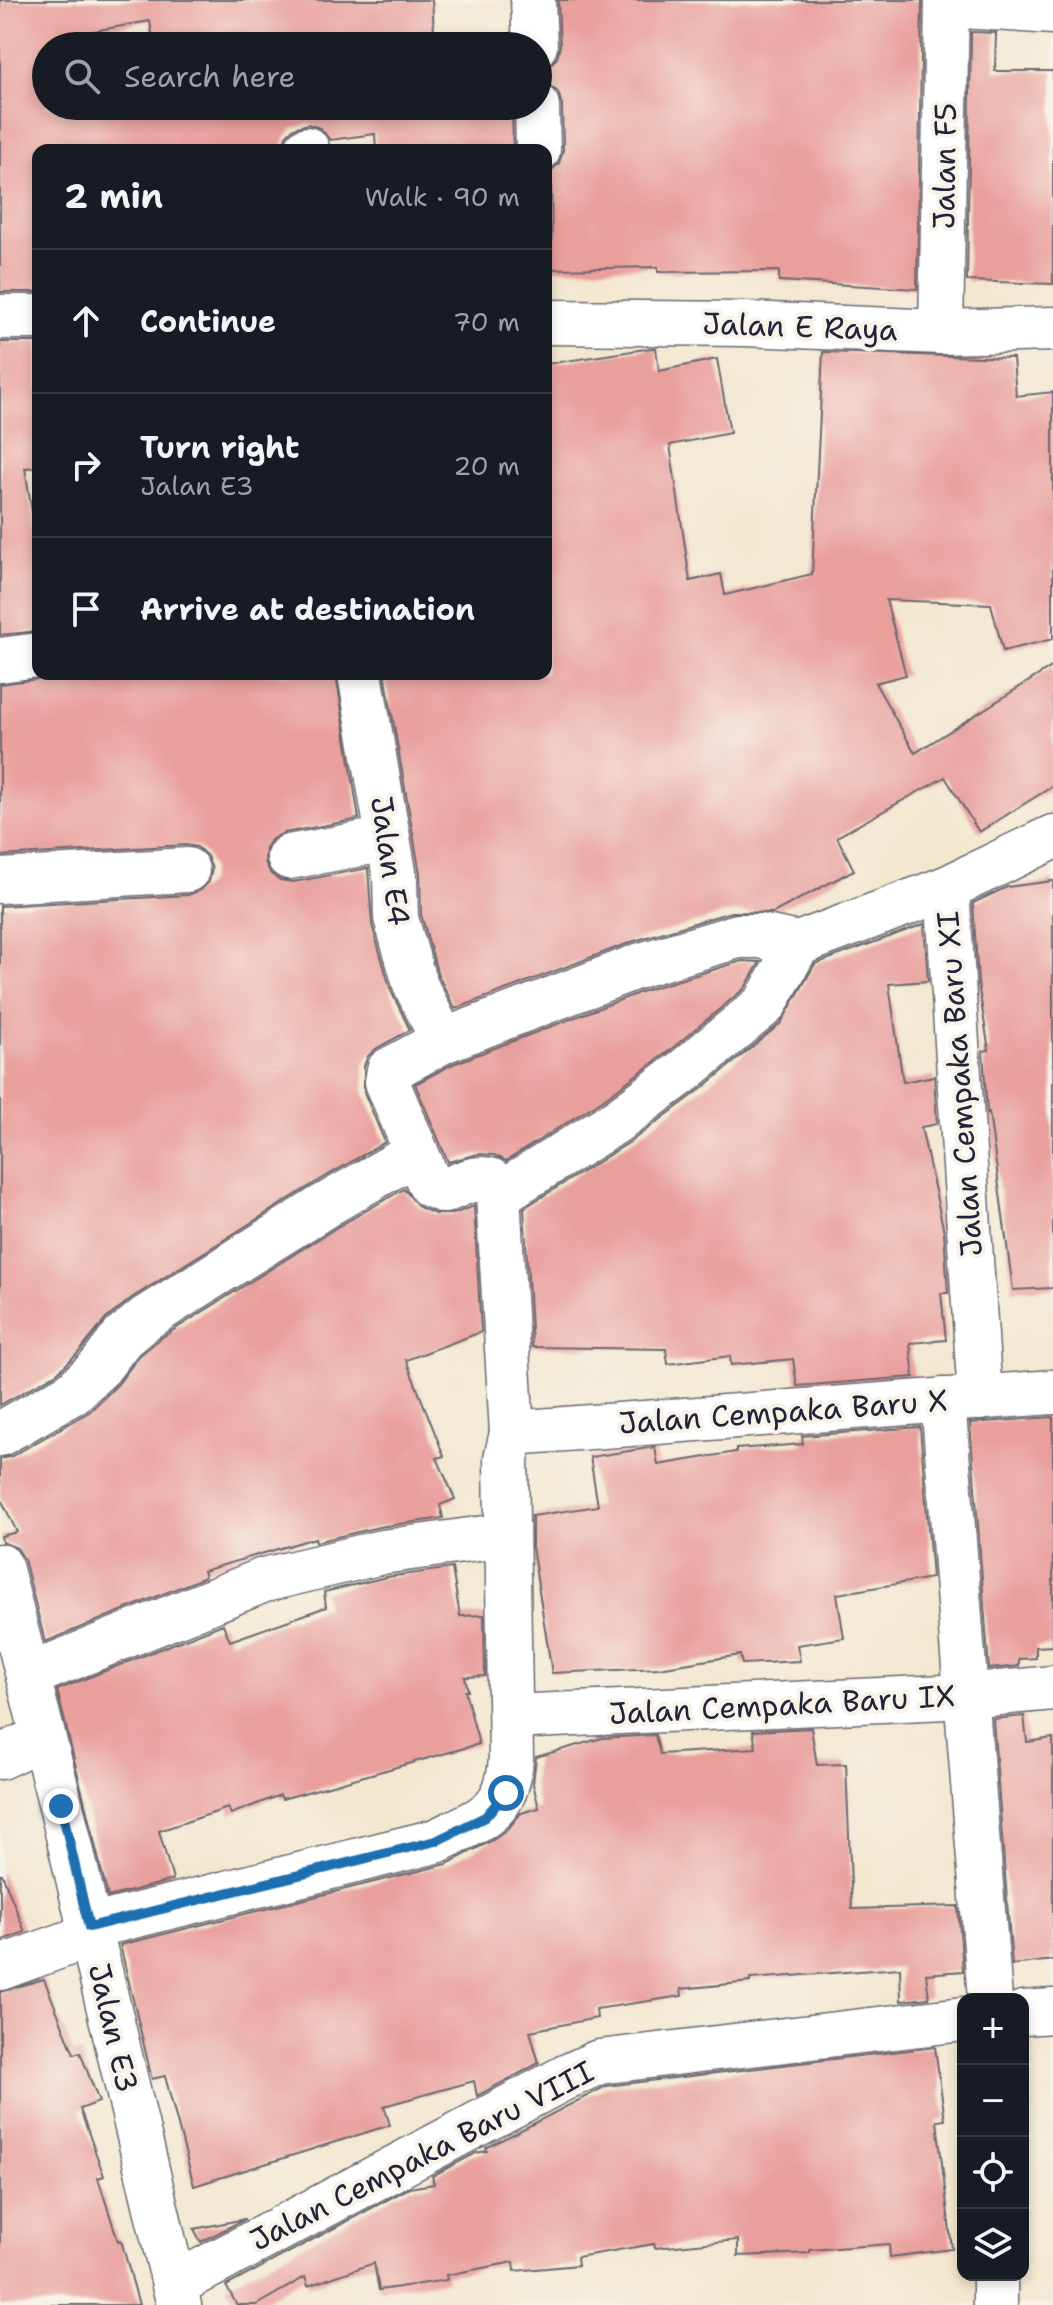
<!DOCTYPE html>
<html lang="en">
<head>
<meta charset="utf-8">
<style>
	body { margin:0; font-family:"Shantell Sans",sans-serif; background:#242831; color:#f1f3f6 }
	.controls { position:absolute; right:24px; bottom:24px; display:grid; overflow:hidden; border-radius:16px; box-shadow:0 4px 12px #0003 }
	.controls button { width:72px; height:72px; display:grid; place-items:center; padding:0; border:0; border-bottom:2px solid #363941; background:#171b24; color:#f1f3f6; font:40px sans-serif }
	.stop { position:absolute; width:24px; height:24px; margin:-18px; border:6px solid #1f6fb2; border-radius:50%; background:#fff }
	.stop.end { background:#1f6fb2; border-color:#fff; box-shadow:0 2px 8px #0008 }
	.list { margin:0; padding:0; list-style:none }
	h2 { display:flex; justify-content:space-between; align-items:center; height:104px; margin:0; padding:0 32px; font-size:34px }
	h2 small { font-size:26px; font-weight:400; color:#9ea1a6 }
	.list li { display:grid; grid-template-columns:52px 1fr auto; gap:24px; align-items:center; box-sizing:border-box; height:144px; padding:0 32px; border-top:2px solid #363941 }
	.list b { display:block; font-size:30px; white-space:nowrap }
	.list p { margin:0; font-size:26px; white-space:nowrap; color:#9ea1a6 }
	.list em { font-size:26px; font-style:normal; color:#9ea1a6 }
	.icon { flex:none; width:44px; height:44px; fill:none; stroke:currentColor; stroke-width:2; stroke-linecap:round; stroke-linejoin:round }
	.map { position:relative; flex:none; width:1053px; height:2305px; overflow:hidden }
	.search { position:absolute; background:#171b24; box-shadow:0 4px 12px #0003; left:32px; top:32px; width:520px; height:88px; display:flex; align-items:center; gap:20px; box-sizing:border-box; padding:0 28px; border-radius:44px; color:#9ea1a6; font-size:30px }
	.panel { position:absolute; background:#171b24; box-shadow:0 4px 12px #0003; left:32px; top:144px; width:520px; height:536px; border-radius:16px }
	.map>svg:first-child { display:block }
	.building { fill:#e99f9c }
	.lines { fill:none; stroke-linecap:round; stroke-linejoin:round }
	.minor-casing { stroke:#6b676f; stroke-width:47 }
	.minor { stroke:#fff; stroke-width:44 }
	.route { stroke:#1f6fb2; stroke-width:10 }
	.labels { text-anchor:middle; stroke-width:8; stroke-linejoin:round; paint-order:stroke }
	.street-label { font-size:30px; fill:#22223b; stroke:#f7f3e8 }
</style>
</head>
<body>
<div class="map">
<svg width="1053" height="2305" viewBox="0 0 1053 2305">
	<rect width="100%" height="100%" fill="#f7f3e8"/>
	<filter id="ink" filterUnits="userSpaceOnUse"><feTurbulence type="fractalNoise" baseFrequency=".0125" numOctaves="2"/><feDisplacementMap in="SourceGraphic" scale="16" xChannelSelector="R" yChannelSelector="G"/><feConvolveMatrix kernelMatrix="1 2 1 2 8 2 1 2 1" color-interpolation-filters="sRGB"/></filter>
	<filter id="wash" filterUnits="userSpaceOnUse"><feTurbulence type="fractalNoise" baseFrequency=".006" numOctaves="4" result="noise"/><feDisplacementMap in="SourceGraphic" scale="32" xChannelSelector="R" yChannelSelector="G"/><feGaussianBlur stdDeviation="1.8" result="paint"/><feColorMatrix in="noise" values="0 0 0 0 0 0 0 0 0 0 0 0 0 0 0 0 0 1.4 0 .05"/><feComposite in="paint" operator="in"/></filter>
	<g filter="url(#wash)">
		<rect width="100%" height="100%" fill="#f3e7d0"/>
		<g id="blocks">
			<g class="building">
				<path d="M 0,0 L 432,0 L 435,46 L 154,46 L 150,21 L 77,34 L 78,46 L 46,46 L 46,106 L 512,106 L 513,150 L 376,150 L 375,134 L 330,140 L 320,128 L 308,124 L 294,128 L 286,136 L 283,145 L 280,145 L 280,150 L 38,150 L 38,292 L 0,292 Z"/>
				<path d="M 558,0 L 922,0 L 917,289 L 779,281 L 779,271 L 658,272 L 658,267 L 552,269 L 551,171 L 559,163 L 563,150 L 562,105 L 558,92 L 546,83 L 546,68 L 557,58 L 560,46 Z"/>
				<path d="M 971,32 L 996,33 L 995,71 L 1053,71 L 1053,284 L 967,281 Z"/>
				<path d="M 0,342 L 38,342 L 38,467 L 25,468 L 38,550 L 38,631 L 0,635 Z"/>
				<path d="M 652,348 L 656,348 L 659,371 L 717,359 L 730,433 L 670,445 L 690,581 L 721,574 L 725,595 L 812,574 L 823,352 L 1013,358 L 1016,396 L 1053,392 L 1053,639 L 1003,651 L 991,604 L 886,600 L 906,675 L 875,683 L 915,753 L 1053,666 L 1053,786 L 979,832 L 945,777 L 837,837 L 854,870 L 773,913 L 731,912 L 634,941 L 455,1009 L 438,975 L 421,914 L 420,874 L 385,674 L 546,674 L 546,364 Z"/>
				<path d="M 75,674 L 96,674 L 97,683 L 138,674 L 336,674 L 359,819 L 284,833 L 272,839 L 266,848 L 265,862 L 271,874 L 280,880 L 293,882 L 368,868 L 372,925 L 391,991 L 410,1030 L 377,1048 L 368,1056 L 364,1066 L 364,1092 L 385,1142 L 313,1184 L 133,1297 L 106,1319 L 81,1350 L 57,1373 L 0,1405 L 0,906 L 188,895 L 201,890 L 209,882 L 212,869 L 207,856 L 197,847 L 186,845 L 0,856 L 0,684 Z"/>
				<path d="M 1053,881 L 1053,1288 L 1013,1290 L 989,1112 L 987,1113 L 983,1051 L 989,1050 L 978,983 L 973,903 L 1007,887 Z"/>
				<path d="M 924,924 L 928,981 L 889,984 L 903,1082 L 934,1076 L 937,1124 L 921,1127 L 944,1232 L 948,1293 L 941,1293 L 946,1340 L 910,1343 L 914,1377 L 797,1386 L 793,1359 L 731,1365 L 730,1356 L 668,1364 L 666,1349 L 532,1347 L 524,1208 L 630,1142 L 700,1090 L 781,1023 L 815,964 Z"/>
				<path d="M 742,961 L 760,962 L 745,988 L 669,1051 L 601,1101 L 506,1161 L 494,1155 L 478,1154 L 448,1162 L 415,1084 L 453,1064 L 649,989 Z"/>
				<path d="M 404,1189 L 419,1207 L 435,1214 L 453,1214 L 474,1206 L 481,1332 L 406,1360 L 444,1456 L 437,1458 L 455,1499 L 440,1505 L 443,1518 L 379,1527 L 316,1542 L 315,1538 L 203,1571 L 205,1577 L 45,1642 L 24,1559 L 17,1548 L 2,1542 L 1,1536 L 17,1532 L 0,1497 L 0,1459 L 12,1456 L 89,1412 L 117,1385 L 140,1355 L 161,1338 L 339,1226 Z"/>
				<path d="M 1053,1417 L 1053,1646 L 1036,1647 L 1036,1658 L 1019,1659 L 1019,1666 L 989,1669 L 970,1423 Z"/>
				<path d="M 920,1427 L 932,1578 L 837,1594 L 844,1638 L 797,1645 L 800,1661 L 742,1664 L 740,1655 L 659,1668 L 552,1673 L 532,1547 L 532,1516 L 598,1506 L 590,1457 L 655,1447 L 658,1465 L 736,1452 L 736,1449 L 803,1444 L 802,1436 Z"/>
				<path d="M 452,1568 L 460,1616 L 484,1615 L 485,1676 L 465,1677 L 468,1691 L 465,1691 L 479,1744 L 282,1799 L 280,1795 L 231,1814 L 228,1808 L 159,1831 L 173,1880 L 108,1897 L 57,1690 L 223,1624 L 230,1641 L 326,1607 L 324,1592 L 387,1577 Z"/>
				<path d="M 1024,1716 L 1027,1742 L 1053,1738 L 1053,1960 L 1012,1965 L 993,1719 Z"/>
				<path d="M 811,1728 L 817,1765 L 846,1764 L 852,1909 L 958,1906 L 963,1971 L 926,1974 L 929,1998 L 901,2001 L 900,1968 L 750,1979 L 750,1982 L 681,1989 L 682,1996 L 596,2009 L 597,2018 L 530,2031 L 539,2063 L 477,2096 L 474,2081 L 384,2106 L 390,2125 L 194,2186 L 165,2076 L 152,2079 L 120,1945 L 447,1864 L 493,1840 L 507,1830 L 521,1813 L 539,1808 L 533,1784 L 536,1757 L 602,1738 L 655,1735 L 660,1754 L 756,1748 L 753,1731 Z"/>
				<path d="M 0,1874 L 2,1874 L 25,1932 L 0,1941 Z"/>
				<path d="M 44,1979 L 74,2054 L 80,2052 L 99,2102 L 80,2109 L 104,2176 L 98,2178 L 118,2241 L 121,2240 L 139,2305 L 0,2305 L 0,1992 Z"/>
				<path d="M 935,2047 L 945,2120 L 937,2121 L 952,2249 L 890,2257 L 889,2244 L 810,2250 L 810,2253 L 738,2256 L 738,2240 L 655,2248 L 654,2244 L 577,2257 L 578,2265 L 515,2271 L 514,2262 L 446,2275 L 447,2280 L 379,2290 L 374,2263 L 308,2286 L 305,2277 L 256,2305 L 237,2305 L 226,2286 L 409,2188 L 434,2184 L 432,2176 L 476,2153 L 487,2151 L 486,2148 L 606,2086 Z"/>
				<path d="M 245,2219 L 201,2242 L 194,2229 Z"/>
			</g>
		</g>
	</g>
	<g filter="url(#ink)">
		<use href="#blocks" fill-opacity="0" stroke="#6b676f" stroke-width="2"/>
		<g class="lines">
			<g class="minor-casing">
				<g id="minor">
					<path d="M 533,0 L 535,46"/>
					<path d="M 947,5 L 1053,12"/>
					<path d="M 537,106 L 538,150"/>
					<path d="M 307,150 L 307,149"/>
					<path d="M 0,317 L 38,317"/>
					<path d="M 546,322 L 745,324 L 941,332 L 1053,329"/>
					<path d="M 941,332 L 947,0"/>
					<path d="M 0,660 L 38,655"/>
					<path d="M 360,674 L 395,878 L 396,918 L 415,984 L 443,1041"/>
					<path d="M 289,857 L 388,839"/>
					<path d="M 0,881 L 187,870"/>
					<path d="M 947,888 L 980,1398"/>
					<path d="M 498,1195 L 615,1122 L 684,1071 L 765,1004 L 798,944"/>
					<path d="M 943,1400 L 990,1999"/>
					<path d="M 512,1433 L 1053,1392"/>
					<path d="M 0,1434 L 72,1393 L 100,1367 L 122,1338 L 146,1318 L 326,1205 L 416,1153"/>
					<path d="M 0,1566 L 61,1806 L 179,2305"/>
					<path d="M 29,1675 L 264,1580 L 382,1552 L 507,1535"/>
					<path d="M 511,1717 L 967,1696 L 1053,1688"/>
					<path d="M 0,1757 L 43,1737"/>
					<path d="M 89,1927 L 436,1841 C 481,1819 508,1814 511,1758 L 506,1459 L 512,1433 L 498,1195 L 490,1180 C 474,1176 459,1185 444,1191 L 430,1185 L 387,1082 L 389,1070 L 443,1041 L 641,965 L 738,936 L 760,936 L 798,944 L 947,888 L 1053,837"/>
					<path d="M 0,1968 L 91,1935"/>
					<path d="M 1023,2013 L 1053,2011"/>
					<path d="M 995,2275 L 995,2305"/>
					<path d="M 174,2285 L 566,2077 L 599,2062 L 963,2019"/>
				</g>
			</g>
			<use href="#minor" class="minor"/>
		</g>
	</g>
	<g class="lines" filter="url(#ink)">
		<path class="route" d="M 61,1806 L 89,1927 L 436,1841 L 485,1817 L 506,1793"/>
	</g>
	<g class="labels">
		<g class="street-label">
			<text transform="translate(945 166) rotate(-89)" y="10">Jalan F5</text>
			<text transform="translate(800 327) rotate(2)" y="10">Jalan E Raya</text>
			<text transform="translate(390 861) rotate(82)" y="10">Jalan E4</text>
			<text transform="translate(960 1084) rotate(-94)" y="10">Jalan Cempaka Baru XI</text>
			<text transform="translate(783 1412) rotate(-4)" y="10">Jalan Cempaka Baru X</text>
			<text transform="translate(782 1705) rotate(-3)" y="10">Jalan Cempaka Baru IX</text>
			<text transform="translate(113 2028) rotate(77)" y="10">Jalan E3</text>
			<text transform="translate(422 2156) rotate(-27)" y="10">Jalan Cempaka Baru VIII</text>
		</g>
	</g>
</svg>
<div class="controls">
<button>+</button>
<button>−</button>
<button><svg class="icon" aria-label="locate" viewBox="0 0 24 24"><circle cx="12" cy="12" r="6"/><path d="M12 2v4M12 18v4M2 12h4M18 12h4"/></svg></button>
<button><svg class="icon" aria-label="layers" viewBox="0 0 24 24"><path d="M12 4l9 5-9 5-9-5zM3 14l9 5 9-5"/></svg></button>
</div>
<div class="stop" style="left:506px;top:1793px"></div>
<div class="stop end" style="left:61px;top:1806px"></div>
<div class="search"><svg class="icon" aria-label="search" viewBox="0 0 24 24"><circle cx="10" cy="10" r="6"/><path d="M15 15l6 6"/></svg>Search here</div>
<section class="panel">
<h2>2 min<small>Walk · 90 m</small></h2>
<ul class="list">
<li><svg class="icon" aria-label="ahead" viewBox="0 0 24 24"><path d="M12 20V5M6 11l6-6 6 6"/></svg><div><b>Continue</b></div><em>70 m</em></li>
<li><svg class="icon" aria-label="right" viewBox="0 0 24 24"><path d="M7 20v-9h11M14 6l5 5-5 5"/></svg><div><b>Turn right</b><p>Jalan E3</p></div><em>20 m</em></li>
<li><svg class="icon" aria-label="arrive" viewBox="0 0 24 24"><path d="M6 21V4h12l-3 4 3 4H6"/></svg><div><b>Arrive at destination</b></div></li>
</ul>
</section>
</div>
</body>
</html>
